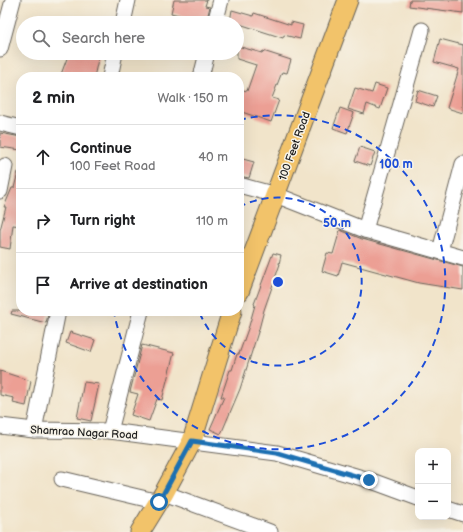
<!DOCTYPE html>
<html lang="en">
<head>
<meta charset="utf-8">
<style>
	body { margin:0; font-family:"Balsamiq Sans",sans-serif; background:#f2f2f2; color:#202124 }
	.controls { position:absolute; right:12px; bottom:12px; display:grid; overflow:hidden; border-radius:8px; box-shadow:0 4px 16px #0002 }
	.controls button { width:36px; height:36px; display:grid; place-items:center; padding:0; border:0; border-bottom:1px solid #e0e0e0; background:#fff; color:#202124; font:20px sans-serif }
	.stop { position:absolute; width:12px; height:12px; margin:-9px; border:3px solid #1f6fb2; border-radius:50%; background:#fff }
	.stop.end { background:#1f6fb2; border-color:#fff; box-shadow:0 1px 4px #0008 }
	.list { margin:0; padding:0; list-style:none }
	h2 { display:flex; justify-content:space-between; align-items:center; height:52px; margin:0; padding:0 16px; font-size:17px }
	h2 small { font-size:13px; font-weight:400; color:#757577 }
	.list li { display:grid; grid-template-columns:26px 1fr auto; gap:12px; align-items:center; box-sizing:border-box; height:64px; padding:0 16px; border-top:1px solid #e0e0e0 }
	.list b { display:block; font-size:15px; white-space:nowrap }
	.list p { margin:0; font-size:13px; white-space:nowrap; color:#757577 }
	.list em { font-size:13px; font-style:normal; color:#757577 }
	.icon { flex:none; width:22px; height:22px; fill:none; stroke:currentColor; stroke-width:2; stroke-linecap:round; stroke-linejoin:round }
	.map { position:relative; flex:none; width:463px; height:532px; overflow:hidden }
	.search { position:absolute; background:#fff; box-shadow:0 4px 16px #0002; left:16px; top:16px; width:228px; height:44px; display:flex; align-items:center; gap:10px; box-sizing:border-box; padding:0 14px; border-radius:22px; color:#757577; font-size:15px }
	.panel { position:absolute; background:#fff; box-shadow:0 4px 16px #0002; left:16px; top:72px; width:228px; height:244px; border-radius:16px }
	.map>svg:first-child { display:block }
	.building { fill:#ec9f94 }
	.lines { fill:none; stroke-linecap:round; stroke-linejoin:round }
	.minor-casing { stroke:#676259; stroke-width:17 }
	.major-casing { stroke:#676259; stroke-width:21 }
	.minor { stroke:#fff; stroke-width:15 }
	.major { stroke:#f2c36a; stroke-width:19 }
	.route { stroke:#1f6fb2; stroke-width:5 }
	.ring { fill:none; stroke:#1d4ed8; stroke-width:2; stroke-dasharray:7 5 }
	.labels { text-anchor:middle; stroke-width:3; stroke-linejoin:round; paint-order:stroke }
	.street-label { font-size:11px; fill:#1c1c1c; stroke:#f7f3e8 }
	.centre { fill:#1d4ed8; stroke:#f7f3e8; stroke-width:2 }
	.ring-label { font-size:12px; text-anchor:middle; font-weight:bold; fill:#1d4ed8; stroke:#f7f3e8; stroke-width:3; stroke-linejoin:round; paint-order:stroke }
</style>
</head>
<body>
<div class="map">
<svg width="463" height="532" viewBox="0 0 463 532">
	<rect width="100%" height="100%" fill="#f7f3e8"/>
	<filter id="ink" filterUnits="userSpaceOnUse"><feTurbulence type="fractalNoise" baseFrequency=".025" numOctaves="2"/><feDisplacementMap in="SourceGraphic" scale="8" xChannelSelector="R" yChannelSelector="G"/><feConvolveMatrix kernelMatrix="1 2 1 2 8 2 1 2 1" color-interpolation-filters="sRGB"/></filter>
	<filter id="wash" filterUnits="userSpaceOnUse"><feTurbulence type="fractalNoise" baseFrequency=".012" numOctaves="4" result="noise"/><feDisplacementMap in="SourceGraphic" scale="16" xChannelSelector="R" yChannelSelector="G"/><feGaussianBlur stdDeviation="0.9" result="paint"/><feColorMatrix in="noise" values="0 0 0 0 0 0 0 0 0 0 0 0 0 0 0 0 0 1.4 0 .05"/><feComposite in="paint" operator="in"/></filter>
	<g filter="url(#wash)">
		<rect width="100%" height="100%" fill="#f1e4ca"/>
		<g id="blocks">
			<g class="building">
				<path d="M 174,0 L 207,0 L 205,6 L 210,7 L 206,22 L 171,13 Z"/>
				<path d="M 410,0 L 463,0 L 463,13 L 409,6 Z"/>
				<path d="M 232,10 L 253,16 L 254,13 L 291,25 L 291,22 L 303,25 L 300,39 L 284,35 L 283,38 L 230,21 Z"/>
				<path d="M 440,39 L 463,45 L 463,113 L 447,108 L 459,69 L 434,62 Z"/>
				<path d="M 237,46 L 262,53 L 263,51 L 291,60 L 287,73 L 282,72 L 272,98 L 279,100 L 271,122 L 239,111 L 239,89 L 247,91 L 256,65 L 237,59 Z"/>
				<path d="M 69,53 L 99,55 L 94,77 L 60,77 Z"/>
				<path d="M 375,84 L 387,88 L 380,109 L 367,104 L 364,114 L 348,109 L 355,88 L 372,93 Z"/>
				<path d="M 418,90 L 437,96 L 433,107 L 415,101 Z"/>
				<path d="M 340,108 L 354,113 L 347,133 L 333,128 Z"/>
				<path d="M 0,133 L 21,137 L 21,150 L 0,147 Z"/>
				<path d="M 360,147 L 375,152 L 370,166 L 355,161 Z"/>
				<path d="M 239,158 L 254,162 L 249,178 L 239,176 Z"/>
				<path d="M 18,172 L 21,172 L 21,226 L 13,225 L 10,249 L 0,247 L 0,230 L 6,207 L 4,207 L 12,188 L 14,188 Z"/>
				<path d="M 340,230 L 362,239 L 463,267 L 463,290 L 419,283 L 342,262 L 338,276 L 322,271 L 327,253 L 333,254 Z"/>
				<path d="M 273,253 L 281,255 L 279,264 L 280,264 L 264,310 L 259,329 L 240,389 L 221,434 L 210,429 L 224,397 L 221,397 L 230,370 L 232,370 L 237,354 L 239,354 L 249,326 L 255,305 L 254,304 Z"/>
				<path d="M 12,311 L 49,311 L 46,323 L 11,314 Z"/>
				<path d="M 70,332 L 95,340 L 91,352 L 66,343 Z"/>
				<path d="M 142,345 L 174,353 L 162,400 L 157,399 L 149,421 L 131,415 L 138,394 L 130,392 Z"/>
				<path d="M 0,371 L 31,381 L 26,406 L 13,403 L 14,398 L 0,395 Z"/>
				<path d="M 84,382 L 99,384 L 91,421 L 77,418 Z"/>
			</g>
		</g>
	</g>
	<g filter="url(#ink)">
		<use href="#blocks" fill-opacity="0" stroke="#676259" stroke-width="1"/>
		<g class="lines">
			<g class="minor-casing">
				<g id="minor">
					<path d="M 123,23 L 128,0"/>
					<path d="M 215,23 L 221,0"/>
					<path d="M 0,49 L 13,0"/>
					<path d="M 110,77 L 115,53"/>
					<path d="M 201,77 L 207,53"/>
					<path d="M 0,123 L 21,128"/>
					<path d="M 239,185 L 276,195 L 365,230 L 463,258"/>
					<path d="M 0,191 L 5,166"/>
					<path d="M 365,230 L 422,30"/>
					<path d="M 440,251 L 463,164"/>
					<path d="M 0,426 L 34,430 L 110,431 L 277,453 L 369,480 L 418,498"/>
					<path d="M 34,430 L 58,311"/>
					<path d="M 110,431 L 141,311"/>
					<path d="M 62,479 L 159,502"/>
					<path d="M 164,493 L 270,532"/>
					<path d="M 448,509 L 463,514"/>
				</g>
			</g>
			<g class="major-casing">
				<g id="major">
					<path d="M 239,292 L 348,0"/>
					<path d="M 140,532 L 164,493 L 192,441 L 232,311"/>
				</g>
			</g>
			<use href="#minor" class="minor"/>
			<use href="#major" class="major"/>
		</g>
	</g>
	<g class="lines" filter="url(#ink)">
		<path class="route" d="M 159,502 L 192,441 L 277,453 L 369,480"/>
	</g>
	<g class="ring">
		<path d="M239 207A84 84 0 1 1 199 311"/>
		<path d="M239 120A167 167 0 1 1 114 312"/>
	</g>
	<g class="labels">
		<g class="street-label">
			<text transform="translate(294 146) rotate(-70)" y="4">100 Feet Road</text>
			<text transform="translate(84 432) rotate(3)" y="4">Shamrao Nagar Road</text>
		</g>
	</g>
	<circle cx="278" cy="282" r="6" class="centre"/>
	<g class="ring-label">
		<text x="396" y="168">100 m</text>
		<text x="337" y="227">50 m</text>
	</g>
</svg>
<div class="controls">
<button>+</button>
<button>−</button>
</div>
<div class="stop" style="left:159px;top:502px"></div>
<div class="stop end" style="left:369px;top:480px"></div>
<div class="search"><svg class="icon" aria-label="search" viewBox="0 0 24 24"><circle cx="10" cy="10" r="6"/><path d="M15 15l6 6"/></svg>Search here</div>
<section class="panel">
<h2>2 min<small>Walk · 150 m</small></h2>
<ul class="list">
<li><svg class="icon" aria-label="ahead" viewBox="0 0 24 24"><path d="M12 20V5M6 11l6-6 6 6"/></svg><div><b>Continue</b><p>100 Feet Road</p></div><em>40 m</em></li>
<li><svg class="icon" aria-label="right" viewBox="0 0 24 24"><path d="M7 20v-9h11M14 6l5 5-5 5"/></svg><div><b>Turn right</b></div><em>110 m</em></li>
<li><svg class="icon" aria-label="arrive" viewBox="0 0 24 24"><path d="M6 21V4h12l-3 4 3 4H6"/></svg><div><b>Arrive at destination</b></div></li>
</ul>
</section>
</div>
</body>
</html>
